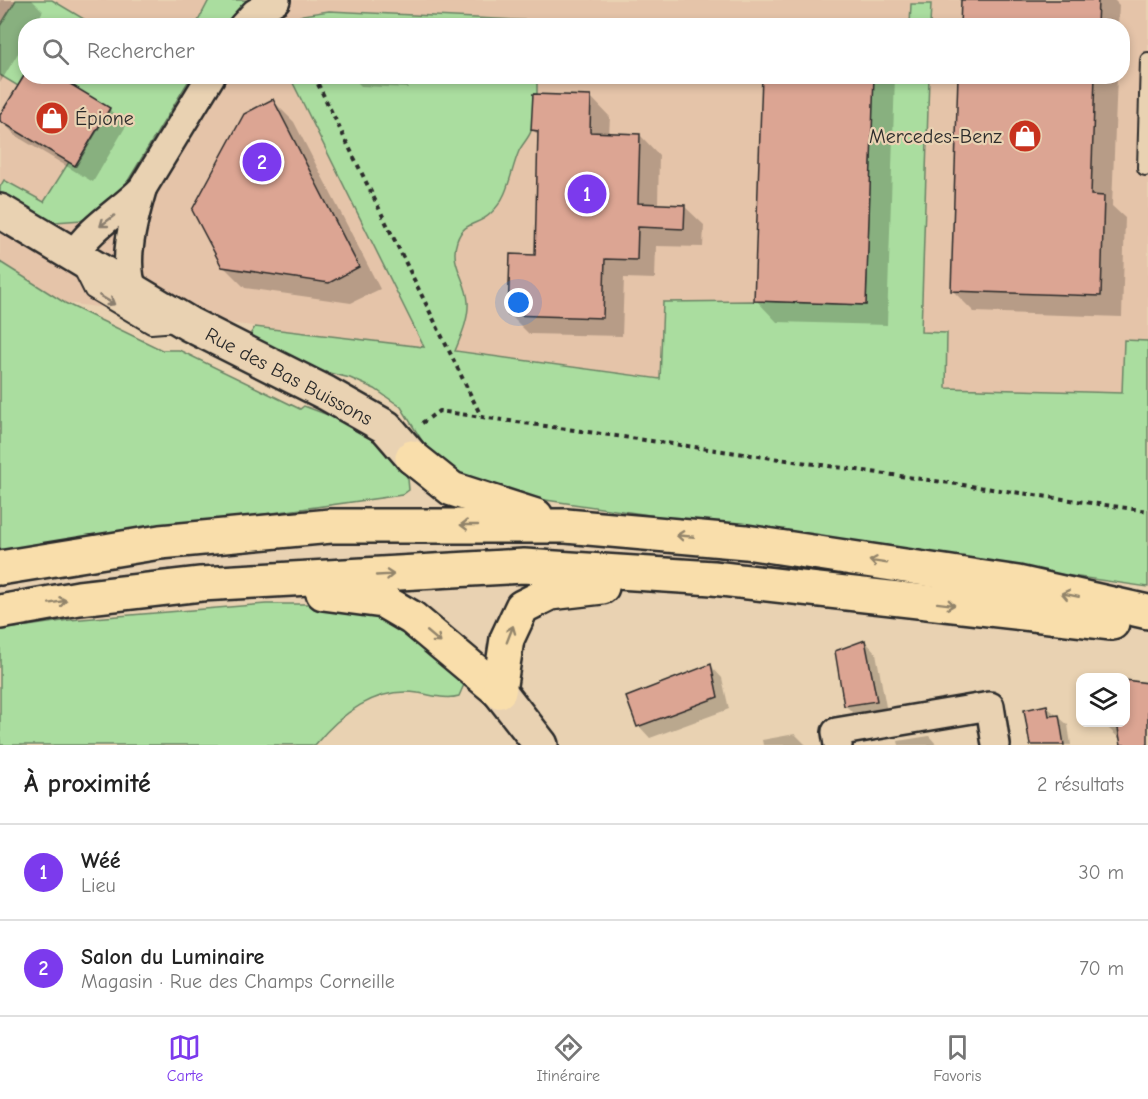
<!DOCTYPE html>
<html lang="fr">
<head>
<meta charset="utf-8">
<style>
	body { margin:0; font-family:"Comic Neue",sans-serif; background:#f6f6f6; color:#222 }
	.controls { position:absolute; right:18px; bottom:18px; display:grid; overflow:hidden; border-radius:12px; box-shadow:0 3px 9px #0003 }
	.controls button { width:54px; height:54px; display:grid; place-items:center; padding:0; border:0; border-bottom:2px solid #e0e0e0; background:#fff; color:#222; font:30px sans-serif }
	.you { position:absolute; left:519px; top:303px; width:21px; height:21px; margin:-15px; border:4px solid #fff; border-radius:50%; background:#1a73e8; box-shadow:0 0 0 9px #1a73e833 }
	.badge { display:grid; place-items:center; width:39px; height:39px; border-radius:50%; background:#7c3aed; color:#fff; font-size:20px; font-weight:700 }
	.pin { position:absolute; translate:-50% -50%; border:3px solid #fff; box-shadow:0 2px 6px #0006 }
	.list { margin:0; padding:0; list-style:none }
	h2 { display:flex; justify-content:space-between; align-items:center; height:78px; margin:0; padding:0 24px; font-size:26px }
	h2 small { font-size:20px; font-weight:400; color:#767676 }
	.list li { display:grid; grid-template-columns:39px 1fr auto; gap:18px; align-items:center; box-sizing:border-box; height:96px; padding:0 24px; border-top:2px solid #e0e0e0 }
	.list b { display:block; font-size:22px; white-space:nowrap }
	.list p { margin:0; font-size:20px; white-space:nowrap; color:#767676 }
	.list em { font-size:20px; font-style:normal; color:#767676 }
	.icon { flex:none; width:33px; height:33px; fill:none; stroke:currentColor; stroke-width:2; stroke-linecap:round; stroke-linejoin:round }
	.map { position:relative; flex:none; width:1148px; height:745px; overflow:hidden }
	.search { position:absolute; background:#fff; box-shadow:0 3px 9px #0003; left:18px; right:18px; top:18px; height:66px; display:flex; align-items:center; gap:15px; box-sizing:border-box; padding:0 21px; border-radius:24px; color:#767676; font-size:22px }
	.sheet { height:270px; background:#fff }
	nav { display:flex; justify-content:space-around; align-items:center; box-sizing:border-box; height:84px; border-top:2px solid #e0e0e0; background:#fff; font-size:16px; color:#767676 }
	nav a { display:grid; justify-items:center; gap:3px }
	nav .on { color:#7c3aed }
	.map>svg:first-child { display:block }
	.built { fill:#e5c4a9; fill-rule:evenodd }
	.green { fill:#aadd9f; stroke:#6a8465; stroke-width:1.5 }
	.shadow { fill:#0003 }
	.building { fill:#dca593; stroke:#2b2b2b; stroke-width:1.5 }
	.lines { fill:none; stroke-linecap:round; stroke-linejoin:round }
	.service-casing { stroke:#2b2b2b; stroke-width:18 }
	.minor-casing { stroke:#2b2b2b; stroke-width:32 }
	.tertiary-casing { stroke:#2b2b2b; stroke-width:38 }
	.primary-casing { stroke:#2b2b2b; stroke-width:38 }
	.path { stroke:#2b2b2b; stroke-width:4; stroke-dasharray:4.5 4.5; stroke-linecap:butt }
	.service { stroke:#e9d2b2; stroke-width:14 }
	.minor { stroke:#e9d2b2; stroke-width:27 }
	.tertiary { stroke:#e9d2b2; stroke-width:33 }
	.primary { stroke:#f9deab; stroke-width:33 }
	.oneway { stroke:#8a7e6e }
	.oneway2 { stroke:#92846b }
	.labels { text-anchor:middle; stroke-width:4.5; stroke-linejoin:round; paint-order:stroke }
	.poi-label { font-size:20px; fill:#2b2b2b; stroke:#e9d2b2; text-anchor:start }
	.street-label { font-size:20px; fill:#2b2b2b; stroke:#e9d2b2 }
</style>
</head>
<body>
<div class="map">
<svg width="1148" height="745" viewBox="0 0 1148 745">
	<rect width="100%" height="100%" fill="#e9d2b2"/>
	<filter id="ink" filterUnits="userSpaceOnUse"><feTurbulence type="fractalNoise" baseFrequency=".0167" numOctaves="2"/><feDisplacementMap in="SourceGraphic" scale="12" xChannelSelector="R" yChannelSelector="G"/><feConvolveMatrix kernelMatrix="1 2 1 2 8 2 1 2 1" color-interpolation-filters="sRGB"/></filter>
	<g filter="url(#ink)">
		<path class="built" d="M 0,0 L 1148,0 L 1148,446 L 455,351 L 65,303 L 0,262 ZM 26,26 L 1122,26 L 1122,76 L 26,76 Z"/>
		<g class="green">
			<path d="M 16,0 L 52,0 L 94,25 L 26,26 L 25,73 L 18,86 L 0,75 L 0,26 Z"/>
			<path d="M 209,0 L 249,0 L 223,25 L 196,25 Z"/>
			<path d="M 911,4 L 931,4 L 930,25 L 910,25 Z"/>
			<path d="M 329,11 L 539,21 L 539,25 L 278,25 L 303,15 Z"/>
			<path d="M 57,77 L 191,77 L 123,189 L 93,215 L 82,220 L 55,222 L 38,217 L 0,195 L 0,187 L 4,180 L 44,202 L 69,162 L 76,166 L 110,109 Z"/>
			<path d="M 290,77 L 537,77 L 537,94 L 533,94 C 532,105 535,121 531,131 C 529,138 522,144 519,151 C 510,172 509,197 491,213 C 479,226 464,220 457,241 C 449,264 467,280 468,302 C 469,319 461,336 455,351 L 660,379 L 663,302 L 755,301 L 866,305 L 873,81 L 894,82 L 894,77 L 929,77 L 921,332 L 947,333 L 946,388 L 1122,393 L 1124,340 L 1148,341 L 1148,587 L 504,494 L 471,486 L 429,452 L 401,407 L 375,389 L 350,378 L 313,369 L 252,340 L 251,333 L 255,327 L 424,347 Z"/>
			<path d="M 0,262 L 65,303 L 162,350 L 179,350 L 300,409 L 304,406 L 344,421 L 378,442 L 402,468 L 408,479 L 409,490 L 402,495 L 230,519 L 0,556 Z"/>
			<path d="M 266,604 L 343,604 L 393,615 L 466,680 L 459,696 C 445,700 432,695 418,693 C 377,686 339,715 315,745 L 0,745 L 0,630 L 69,620 Z"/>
		</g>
		<g class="shadow">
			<path d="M 0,0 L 32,0 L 43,11 L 34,26 L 26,26 L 26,40 L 0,83 Z"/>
			<path d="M 962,0 L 1114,0 L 1119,5 L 1118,26 L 961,26 Z"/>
			<path d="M 351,76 L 409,76 L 408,88 L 361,86 Z"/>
			<path d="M 763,76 L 895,76 L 887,325 L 777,322 L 756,300 Z"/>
			<path d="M 960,76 L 1117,76 L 1112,206 L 1125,218 L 1122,317 L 974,312 L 953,291 Z"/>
			<path d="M 591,97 L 610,117 L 609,135 L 640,135 L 659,155 L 658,205 L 684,206 L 704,225 L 703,247 L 656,246 L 655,279 L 624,278 L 622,336 L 529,334 L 510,315 L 536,256 L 540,137 L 533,130 Z"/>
			<path d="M 273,101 L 294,122 L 380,289 L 351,303 L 245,288 L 223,266 Z"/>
			<path d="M 109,109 L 126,126 L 93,182 L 16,136 L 0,119 Z"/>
			<path d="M 865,641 L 876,653 L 887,712 L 857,717 L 845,705 Z"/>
			<path d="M 711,666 L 722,678 L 729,709 L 650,738 L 639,726 Z"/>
			<path d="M 1148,691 L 1148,745 L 1120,739 L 1108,728 L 1107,722 L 1126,722 Z"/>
			<path d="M 1047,707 L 1068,725 L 1071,745 L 1032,745 Z"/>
			<path d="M 795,734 L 806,745 L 763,745 L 762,740 Z"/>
			<path d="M 929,736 L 937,745 L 899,745 L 898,741 Z"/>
		</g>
		<g class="building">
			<path d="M 961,0 L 1098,0 L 1097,26 L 960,26 Z"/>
			<path d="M 24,76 L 57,76 L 110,108 L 75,166 L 0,121 L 0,115 Z"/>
			<path d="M 762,76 L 874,76 L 866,305 L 754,301 Z"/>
			<path d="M 958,76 L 1095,76 L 1091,195 L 1104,196 L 1101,296 L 951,291 Z"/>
			<path d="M 533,94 L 591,96 L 590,132 L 640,134 L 638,203 L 685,205 L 684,229 L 638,227 L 637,260 L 605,259 L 603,318 L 508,315 L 510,254 L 535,255 L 538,131 L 531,130 Z"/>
			<path d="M 273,99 L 359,267 L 329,283 L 222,267 L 192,210 L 244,114 Z"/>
			<path d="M 865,640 L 877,701 L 844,706 L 835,651 Z"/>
			<path d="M 711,664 L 718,697 L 637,727 L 626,697 Z"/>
			<path d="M 1125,680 L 1148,683 L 1148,745 L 1121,745 L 1117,723 L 1125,723 Z"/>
			<path d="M 1047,705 L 1049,716 L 1059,715 L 1064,745 L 1030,745 L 1024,710 Z"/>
		</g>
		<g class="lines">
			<g class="service-casing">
				<g id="service">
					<path d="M 1145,168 L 1148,60"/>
					<path d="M 80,267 L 92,291 L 151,326 L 177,324"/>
				</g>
			</g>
			<g class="minor-casing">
				<g id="minor">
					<path d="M 243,26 L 255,13 L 276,0"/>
					<path d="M 74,254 C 90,228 120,211 142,189 L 211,76"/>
					<path d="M 134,291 C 121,263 134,218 142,190"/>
					<path d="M 838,745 L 836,732 L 990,706 L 996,745"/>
				</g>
			</g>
			<g class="tertiary-casing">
				<g id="tertiary">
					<path d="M 0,211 L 189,324 L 326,393 L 386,427 L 412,457"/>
					<path d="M 499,691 L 541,745"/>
				</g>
			</g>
			<g class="primary-casing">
				<g id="primary">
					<path d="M 412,457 L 452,489 L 536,516"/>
					<path d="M 0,568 L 160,542 L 331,526 L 566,526 L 746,542 L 1018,583 L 1148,612"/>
					<path d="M 323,593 L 383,601 L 412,618 L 499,691"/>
					<path d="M 0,612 L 79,598 L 201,584 L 524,566 L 713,578 L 1112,623"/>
					<path d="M 499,691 L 507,639 L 522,607 L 550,593 L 602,587"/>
				</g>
			</g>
			<g class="path">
				<path d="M 314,76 L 481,416"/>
				<path d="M 422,423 L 439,411 L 1148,511"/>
			</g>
			<use href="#service" class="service"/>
			<use href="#minor" class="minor"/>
			<use href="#tertiary" class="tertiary"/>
			<use href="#primary" class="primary"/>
		</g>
		<defs><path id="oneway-shaft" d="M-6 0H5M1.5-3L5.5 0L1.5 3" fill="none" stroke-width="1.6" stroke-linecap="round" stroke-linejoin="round" transform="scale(1.5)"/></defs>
		<g class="oneway">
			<use href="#oneway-shaft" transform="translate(107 221) rotate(143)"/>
			<use href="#oneway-shaft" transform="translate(107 300) rotate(31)"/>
		</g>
		<g class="oneway2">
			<use href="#oneway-shaft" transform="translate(469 525) rotate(-180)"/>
			<use href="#oneway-shaft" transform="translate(685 536) rotate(-175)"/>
			<use href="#oneway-shaft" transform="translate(878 562) rotate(-171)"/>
			<use href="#oneway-shaft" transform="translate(385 575) rotate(-3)"/>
			<use href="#oneway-shaft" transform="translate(1070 595) rotate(-168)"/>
			<use href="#oneway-shaft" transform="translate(58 602) rotate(-10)"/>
			<use href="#oneway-shaft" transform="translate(946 604) rotate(7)"/>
			<use href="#oneway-shaft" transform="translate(510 634) rotate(-69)"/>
			<use href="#oneway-shaft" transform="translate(434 637) rotate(40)"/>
		</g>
	</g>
	<defs>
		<g id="shop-disc" transform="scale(1.725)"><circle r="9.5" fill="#c8321e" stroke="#e9d2b2"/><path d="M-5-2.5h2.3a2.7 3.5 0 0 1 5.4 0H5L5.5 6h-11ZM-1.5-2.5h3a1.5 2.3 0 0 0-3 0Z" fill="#fff"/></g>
	</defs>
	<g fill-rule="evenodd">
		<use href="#shop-disc" x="52" y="118"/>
		<use href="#shop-disc" x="1025" y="136"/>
	</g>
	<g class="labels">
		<g class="poi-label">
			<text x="75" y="125">Épione</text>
			<text x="1002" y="143" text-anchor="end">Mercedes-Benz</text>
		</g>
		<g class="street-label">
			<text transform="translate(289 376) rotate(28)" y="7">Rue des Bas Buissons</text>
		</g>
	</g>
</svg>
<div class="controls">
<button><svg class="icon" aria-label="layers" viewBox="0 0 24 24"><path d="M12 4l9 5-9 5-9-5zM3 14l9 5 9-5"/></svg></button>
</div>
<div class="you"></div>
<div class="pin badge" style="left:587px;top:194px">1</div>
<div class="pin badge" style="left:262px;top:162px">2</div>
<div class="search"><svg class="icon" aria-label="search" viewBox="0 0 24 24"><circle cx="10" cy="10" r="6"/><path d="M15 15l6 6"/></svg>Rechercher</div>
</div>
<section class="sheet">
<h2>À proximité<small>2 résultats</small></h2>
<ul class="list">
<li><span class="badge">1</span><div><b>Wéé</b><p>Lieu</p></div><em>30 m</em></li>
<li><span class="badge">2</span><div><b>Salon du Luminaire</b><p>Magasin · Rue des Champs Corneille</p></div><em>70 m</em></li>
</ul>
</section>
<nav>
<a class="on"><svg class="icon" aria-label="map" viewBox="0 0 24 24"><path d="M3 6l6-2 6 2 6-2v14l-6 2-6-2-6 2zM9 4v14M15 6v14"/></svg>Carte</a>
<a><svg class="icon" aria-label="directions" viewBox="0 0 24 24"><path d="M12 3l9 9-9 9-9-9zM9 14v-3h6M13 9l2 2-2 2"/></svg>Itinéraire</a>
<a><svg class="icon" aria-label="saved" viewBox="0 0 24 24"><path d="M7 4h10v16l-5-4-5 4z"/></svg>Favoris</a>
</nav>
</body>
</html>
